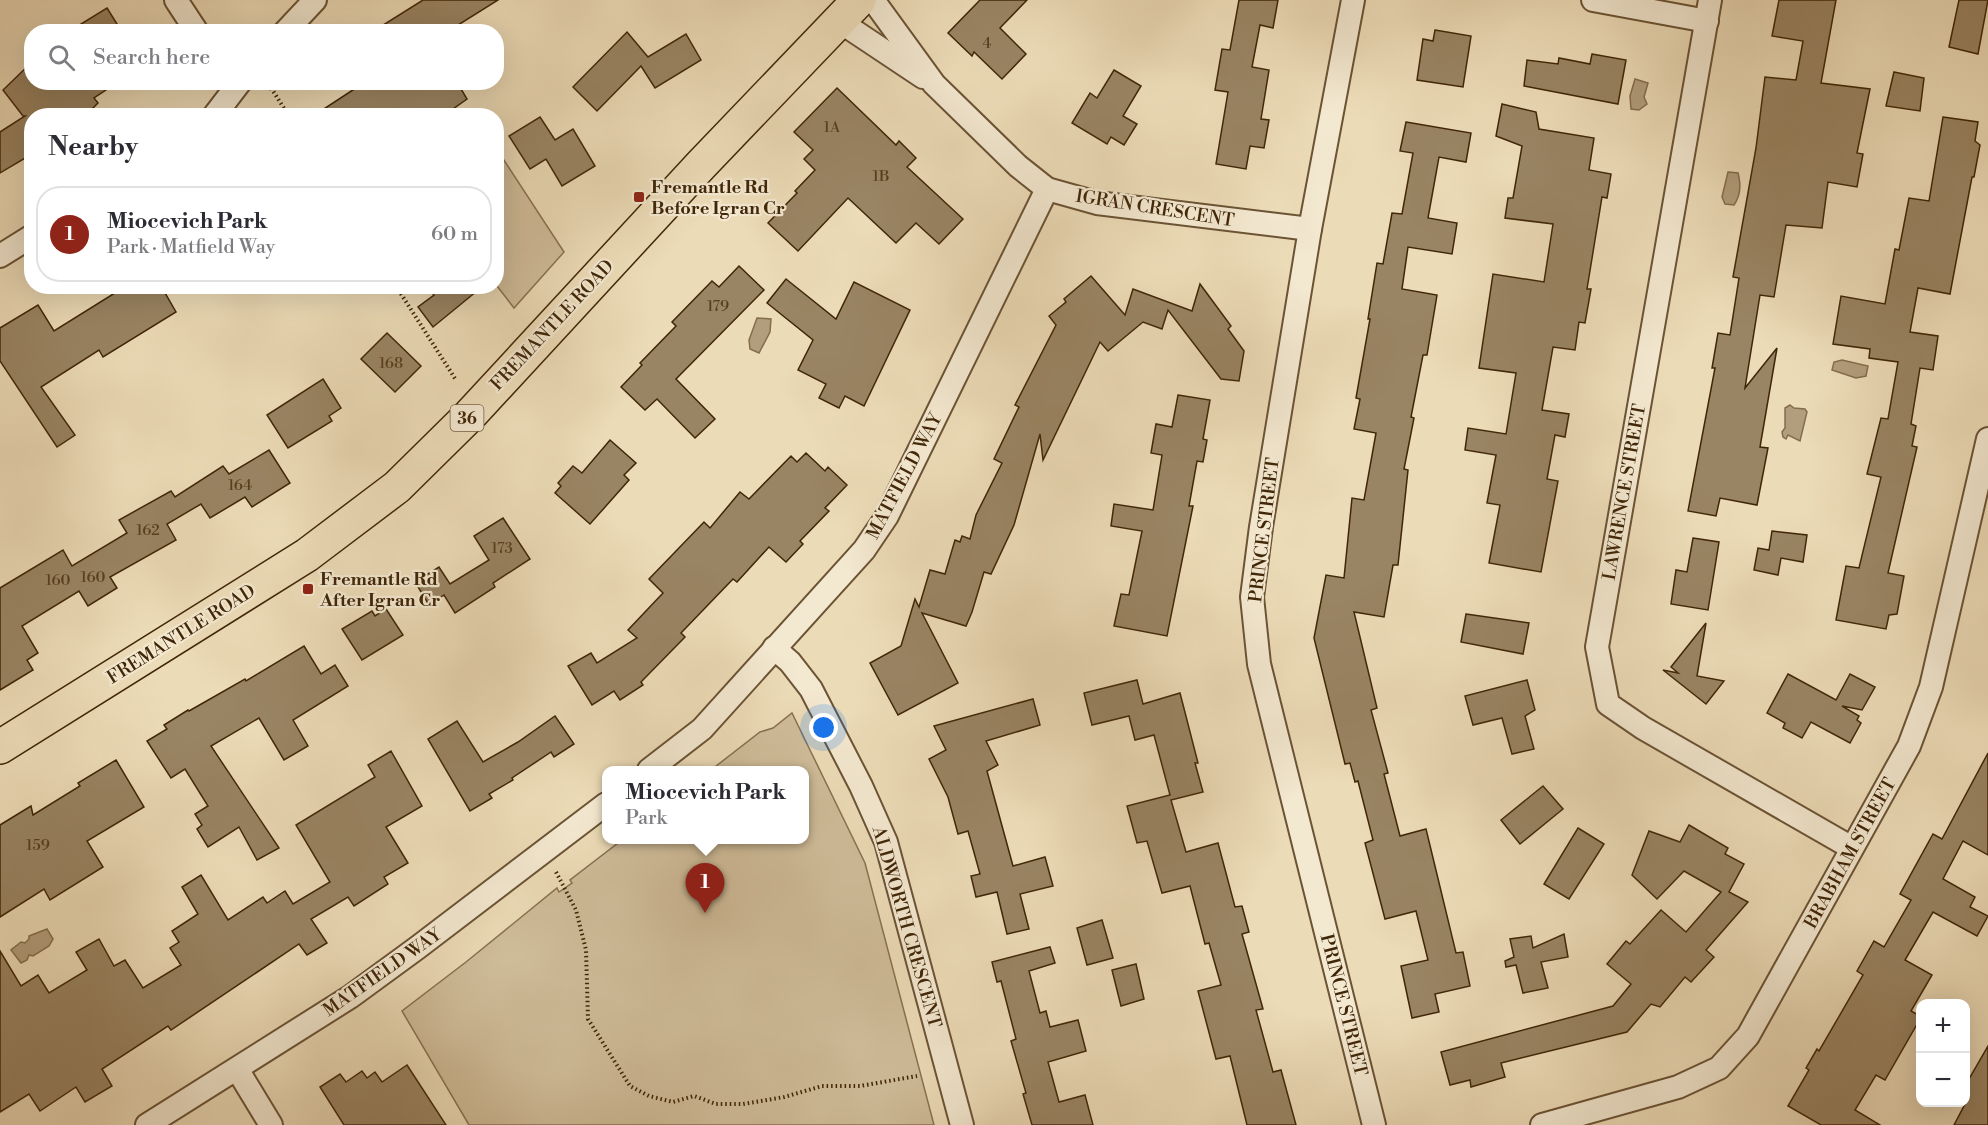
<!DOCTYPE html>
<html lang="en">
<head>
<meta charset="utf-8">
<style>
	body { margin:0; font-family:"Libre Bodoni",serif; background:#f2f2f3; color:#2b2b33 }
	.controls { position:absolute; right:18px; bottom:18px; display:grid; overflow:hidden; border-radius:12px; box-shadow:0 6px 24px #0002 }
	.controls button { width:54px; height:54px; display:grid; place-items:center; padding:0; border:0; border-bottom:2px solid #e1e1e2; background:#fff; color:#2b2b33; font:30px sans-serif }
	.you { position:absolute; left:824px; top:728px; width:21px; height:21px; margin:-15px; border:4px solid #fff; border-radius:50%; background:#1a73e8; box-shadow:0 0 0 9px #1a73e833 }
	.badge { display:grid; place-items:center; width:39px; height:39px; border-radius:50%; background:#8f2418; color:#fff; font-size:20px; font-weight:700 }
	.pin { position:absolute; translate:-50% -50px; filter:drop-shadow(0 2px 3px #0008) }
	.pin::after { content:''; position:absolute; top:32px; width:21px; height:18px; background:inherit; clip-path:polygon(0 0,100% 0,50% 100%) }
	.popup { position:absolute; left:602px; top:766px; width:207px; height:78px; box-sizing:border-box; display:grid; place-content:center; border-radius:12px; background:#fff; filter:drop-shadow(0 2px 4px #0005); font-size:20px; white-space:nowrap; color:#7c7c81 }
	.popup b { font-size:22px; color:#2b2b33 }
	.popup::after { content:''; position:absolute; left:50%; top:100%; margin-left:-12px; border:12px solid transparent; border-top-color:#fff }
	.list { margin:0; padding:0; list-style:none }
	h2 { display:flex; justify-content:space-between; align-items:center; height:78px; margin:0; padding:0 24px; font-size:26px }
	h2 small { font-size:20px; font-weight:400; color:#7c7c81 }
	.list li { display:grid; grid-template-columns:39px 1fr auto; gap:18px; align-items:center; box-sizing:border-box; height:96px; margin:0 12px 12px; padding:0 12px; border:2px solid #e1e1e2; border-radius:24px }
	.list b { display:block; font-size:22px; white-space:nowrap }
	.list p { margin:0; font-size:20px; white-space:nowrap; color:#7c7c81 }
	.list em { font-size:20px; font-style:normal; color:#7c7c81 }
	.icon { flex:none; width:33px; height:33px; fill:none; stroke:currentColor; stroke-width:2; stroke-linecap:round; stroke-linejoin:round }
	.map { position:relative; flex:none; width:1988px; height:1125px; overflow:hidden }
	.search { position:absolute; background:#fff; box-shadow:0 6px 24px #0002; left:24px; top:24px; width:480px; height:66px; display:flex; align-items:center; gap:15px; box-sizing:border-box; padding:0 21px; border-radius:24px; color:#7c7c81; font-size:22px }
	.panel { position:absolute; background:#fff; box-shadow:0 6px 24px #0002; left:24px; top:108px; width:480px; height:186px; border-radius:24px }
	.map>svg:first-child { display:block }
	.green { fill:#cfbc99; stroke:#887150; stroke-width:1.5 }
	.water { fill:#b29d7c; stroke:#846d4e; stroke-width:1.5 }
	.building { fill:#998463; stroke:#402608; stroke-width:1.5 }
	.lines { fill:none; stroke-linecap:round; stroke-linejoin:round }
	.minor-casing { stroke:#6b5334; stroke-width:26 }
	.primary-casing { stroke:#402608; stroke-width:36 }
	.path { stroke:#402608; stroke-width:4; stroke-dasharray:1.5 3; stroke-linecap:butt }
	.minor { stroke:#f3e8d0; stroke-width:22 }
	.primary { stroke:#ecdbb7; stroke-width:33 }
	.poi-dot { fill:#8f2418; stroke:#f3e8d0; stroke-width:2 }
	.labels { text-anchor:middle; stroke-width:4.5; stroke-linejoin:round; paint-order:stroke }
	.number-label { font-size:15px; fill:#563e1f }
	.shield { fill:#f3e8d0; stroke:#766044; stroke-width:1.5 }
	.shield-label { font-size:16px; font-weight:bold; fill:#402608 }
	.poi-label { font-size:18px; font-weight:bold; fill:#402608; stroke:#f3e8d0; text-anchor:start }
	.street-label { font-size:18px; fill:#402608; stroke:#f3e8d0 }
</style>
</head>
<body>
<div class="map">
<svg width="1988" height="1125" viewBox="0 0 1988 1125">
	<rect width="100%" height="100%" fill="#ecdbb7"/>
	<filter id="stains"><feTurbulence type="fractalNoise" baseFrequency=".00333" numOctaves="4"/><feColorMatrix values="0 0 0 0 .2 0 0 0 0 .09 0 0 0 0 .02 0 0 0 .5 -.17"/></filter>
	<radialGradient id="worn" r=".72"><stop offset=".6" stop-color="#630" stop-opacity="0"/><stop offset="1" stop-color="#630" stop-opacity=".3"/></radialGradient>
	<g class="green">
		<path d="M 496,148 L 564,252 L 514,308 L 497,286 Z"/>
		<path d="M 792,713 L 865,863 L 934,1125 L 469,1125 L 402,1011 L 466,962 L 557,888 L 559,892 L 572,883 L 570,880 L 622,840 L 804,840 L 804,770 L 711,770 L 760,732 L 773,728 Z"/>
	</g>
	<g class="water">
		<path d="M 1635,79 L 1648,83 L 1644,97 L 1647,104 L 1639,110 L 1631,109 L 1630,96 Z"/>
		<path d="M 1728,172 L 1738,173 C 1741,184 1741,195 1734,205 L 1725,204 L 1722,197 Z"/>
		<path d="M 757,318 L 771,319 L 770,332 L 759,353 L 750,349 L 749,340 Z"/>
		<path d="M 1842,360 L 1868,366 L 1866,376 L 1856,378 L 1832,370 L 1834,362 Z"/>
		<path d="M 1790,405 L 1794,408 L 1805,409 L 1807,412 L 1800,441 L 1788,435 L 1786,439 L 1783,437 L 1782,432 L 1785,428 L 1785,408 Z"/>
		<path d="M 47,929 L 53,939 L 49,946 L 33,956 L 29,955 L 27,960 L 21,963 L 11,950 L 21,942 L 25,943 L 29,939 L 29,936 Z"/>
	</g>
	<g class="building">
		<path d="M 423,0 L 498,0 L 447,32 L 372,32 Z"/>
		<path d="M 980,0 L 1027,0 L 1000,28 L 1026,54 L 1002,79 L 974,52 L 972,56 L 948,33 Z"/>
		<path d="M 1239,0 L 1278,0 L 1273,28 L 1260,25 L 1252,67 L 1269,70 L 1261,119 L 1269,120 L 1264,148 L 1250,146 L 1246,169 L 1216,164 L 1228,92 L 1215,90 L 1222,49 L 1230,50 Z"/>
		<path d="M 1779,0 L 1836,0 L 1821,83 L 1870,89 L 1857,153 L 1863,154 L 1857,187 L 1828,182 L 1822,228 L 1786,225 L 1774,297 L 1760,295 L 1745,388 L 1777,348 L 1760,447 L 1768,448 L 1757,505 L 1720,498 L 1716,516 L 1688,511 L 1715,368 L 1712,368 L 1718,333 L 1730,335 L 1739,278 L 1733,277 L 1756,148 L 1765,77 L 1796,80 L 1803,41 L 1772,36 Z"/>
		<path d="M 1959,0 L 1988,0 L 1978,54 L 1949,47 Z"/>
		<path d="M 107,8 L 122,32 L 68,32 Z"/>
		<path d="M 1435,30 L 1471,36 L 1463,87 L 1417,80 L 1423,39 L 1433,41 Z"/>
		<path d="M 627,32 L 648,57 L 686,34 L 701,60 L 655,88 L 641,66 L 597,111 L 573,87 Z"/>
		<path d="M 1592,54 L 1626,60 L 1618,104 L 1524,86 L 1527,60 L 1558,64 L 1559,58 L 1590,64 Z"/>
		<path d="M 32,62 L 32,82 L 118,82 L 94,98 L 98,103 L 85,116 L 32,116 L 32,154 L 0,173 L 0,132 L 25,116 L 23,116 L 3,90 Z"/>
		<path d="M 1114,70 L 1141,86 L 1123,116 L 1137,124 L 1124,145 L 1111,137 L 1107,144 L 1072,123 L 1090,93 L 1097,98 Z"/>
		<path d="M 1894,72 L 1924,78 L 1920,111 L 1886,106 Z"/>
		<path d="M 365,82 L 457,82 L 467,99 L 443,116 L 313,116 Z"/>
		<path d="M 837,88 L 896,145 L 899,141 L 916,158 L 907,167 L 963,219 L 939,244 L 916,223 L 896,243 L 848,198 L 798,251 L 768,223 L 797,193 L 795,191 L 815,170 L 804,159 L 813,150 L 794,132 Z"/>
		<path d="M 1502,104 L 1536,112 L 1539,129 L 1594,138 L 1589,170 L 1611,174 L 1607,198 L 1602,197 L 1587,289 L 1591,289 L 1585,323 L 1579,322 L 1575,350 L 1553,347 L 1542,410 L 1569,414 L 1565,437 L 1555,435 L 1547,479 L 1558,481 L 1541,572 L 1489,563 L 1500,505 L 1487,503 L 1496,455 L 1465,450 L 1468,428 L 1506,434 L 1516,373 L 1479,368 L 1493,274 L 1544,282 L 1553,224 L 1505,218 L 1508,198 L 1513,198 L 1522,146 L 1496,136 Z"/>
		<path d="M 540,117 L 555,140 L 573,129 L 595,166 L 562,186 L 546,159 L 530,169 L 509,136 Z"/>
		<path d="M 1943,117 L 1978,122 L 1975,141 L 1980,145 L 1974,177 L 1972,177 L 1950,294 L 1918,288 L 1910,332 L 1938,336 L 1933,370 L 1920,368 L 1911,424 L 1916,426 L 1912,446 L 1917,447 L 1888,573 L 1904,576 L 1897,614 L 1889,615 L 1886,629 L 1836,620 L 1846,566 L 1859,568 L 1881,477 L 1867,474 L 1881,418 L 1888,419 L 1898,362 L 1869,358 L 1870,349 L 1833,344 L 1841,296 L 1885,304 L 1895,249 L 1899,250 L 1909,198 L 1929,201 Z"/>
		<path d="M 1406,122 L 1471,133 L 1466,162 L 1439,157 L 1428,218 L 1457,223 L 1452,254 L 1408,247 L 1402,289 L 1437,295 L 1427,355 L 1423,355 L 1411,417 L 1414,418 L 1404,469 L 1408,470 L 1398,565 L 1393,565 L 1384,617 L 1354,612 L 1377,708 L 1371,710 L 1388,773 L 1384,774 L 1400,836 L 1426,829 L 1456,953 L 1463,952 L 1470,986 L 1435,994 L 1439,1012 L 1412,1018 L 1401,966 L 1428,960 L 1416,911 L 1385,919 L 1365,843 L 1373,840 L 1358,781 L 1355,782 L 1350,763 L 1345,764 L 1314,638 L 1326,575 L 1344,578 L 1352,498 L 1364,500 L 1376,433 L 1354,429 L 1360,399 L 1356,398 L 1370,319 L 1368,319 L 1377,263 L 1383,264 L 1392,213 L 1402,214 L 1413,153 L 1400,151 Z"/>
		<path d="M 739,266 L 764,290 L 676,379 L 715,419 L 695,438 L 657,399 L 645,410 L 621,387 L 642,365 L 640,363 L 676,326 L 672,322 L 712,281 L 719,287 Z"/>
		<path d="M 1091,276 L 1125,315 L 1133,289 L 1192,311 L 1200,284 L 1231,326 L 1228,329 L 1244,351 L 1239,381 L 1221,379 L 1168,310 L 1162,329 L 1143,322 L 1108,351 L 1100,342 L 1043,460 L 1040,434 L 1014,525 L 991,574 L 984,572 L 972,612 L 966,626 L 922,613 L 958,683 L 898,715 L 870,663 L 901,646 L 915,599 L 919,607 L 930,570 L 945,574 L 955,540 L 960,542 L 962,536 L 970,539 L 976,515 L 1002,463 L 994,459 L 1019,407 L 1015,405 L 1056,325 L 1049,316 L 1066,302 L 1064,299 Z"/>
		<path d="M 786,279 L 836,319 L 854,282 L 910,310 L 864,406 L 845,396 L 839,408 L 819,398 L 826,384 L 798,370 L 813,340 L 767,303 Z"/>
		<path d="M 126,286 L 161,286 L 176,312 L 103,357 L 99,350 L 41,387 L 75,435 L 57,447 L 0,361 L 0,328 L 38,305 L 54,331 Z"/>
		<path d="M 427,286 L 483,286 L 433,327 L 418,307 L 434,295 Z"/>
		<path d="M 387,333 L 421,366 L 395,392 L 361,359 Z"/>
		<path d="M 323,379 L 341,408 L 329,416 L 332,421 L 288,448 L 267,415 Z"/>
		<path d="M 1178,395 L 1210,400 L 1203,439 L 1207,440 L 1203,462 L 1197,461 L 1189,506 L 1193,506 L 1167,636 L 1114,626 L 1121,594 L 1129,595 L 1142,531 L 1111,526 L 1114,504 L 1153,510 L 1162,455 L 1151,453 L 1156,424 L 1172,427 Z"/>
		<path d="M 610,440 L 636,463 L 624,475 L 629,480 L 590,524 L 555,493 L 561,486 L 558,483 L 573,466 L 582,473 Z"/>
		<path d="M 269,450 L 290,483 L 252,507 L 245,497 L 210,518 L 201,504 L 167,524 L 176,540 L 110,577 L 117,588 L 88,606 L 79,591 L 22,626 L 38,653 L 27,660 L 33,670 L 0,690 L 0,588 L 63,550 L 72,566 L 127,533 L 119,520 L 171,491 L 175,497 L 223,466 L 229,474 Z"/>
		<path d="M 806,453 L 825,471 L 828,467 L 847,485 L 825,508 L 829,511 L 800,541 L 803,544 L 786,562 L 769,547 L 737,582 L 733,579 L 681,633 L 685,637 L 641,682 L 643,685 L 620,700 L 614,691 L 592,705 L 568,666 L 591,653 L 597,663 L 637,638 L 628,630 L 663,593 L 649,579 L 704,522 L 710,528 L 740,492 L 749,499 L 791,456 L 797,462 Z"/>
		<path d="M 503,518 L 530,559 L 493,583 L 495,587 L 455,613 L 444,595 L 429,605 L 415,582 L 439,567 L 450,584 L 489,560 L 474,536 Z"/>
		<path d="M 1772,531 L 1807,535 L 1803,562 L 1781,558 L 1778,575 L 1754,570 L 1758,548 L 1769,550 Z"/>
		<path d="M 1693,538 L 1719,542 L 1708,610 L 1671,604 L 1676,570 L 1687,572 Z"/>
		<path d="M 386,609 L 403,635 L 362,660 L 342,629 L 372,611 L 375,616 Z"/>
		<path d="M 1466,614 L 1529,623 L 1523,654 L 1461,642 Z"/>
		<path d="M 1706,623 L 1697,676 L 1724,681 L 1706,704 L 1663,670 L 1678,673 L 1671,667 Z"/>
		<path d="M 304,646 L 321,674 L 335,665 L 348,686 L 293,720 L 308,746 L 284,760 L 259,718 L 211,746 L 279,848 L 257,860 L 239,827 L 208,847 L 197,829 L 202,825 L 195,814 L 208,806 L 185,769 L 171,778 L 147,741 L 167,729 L 164,725 L 188,710 L 189,711 L 245,679 L 246,681 Z"/>
		<path d="M 1788,674 L 1836,700 L 1850,674 L 1875,687 L 1862,710 L 1842,706 L 1859,716 L 1857,720 L 1861,723 L 1850,743 L 1811,722 L 1802,738 L 1783,728 L 1785,723 L 1767,713 Z"/>
		<path d="M 1137,680 L 1143,704 L 1180,693 L 1198,763 L 1195,763 L 1203,792 L 1171,800 L 1186,852 L 1218,843 L 1235,907 L 1242,906 L 1249,932 L 1242,934 L 1263,1009 L 1256,1010 L 1273,1072 L 1281,1070 L 1296,1125 L 1247,1125 L 1230,1056 L 1216,1059 L 1198,991 L 1221,985 L 1209,943 L 1205,944 L 1190,886 L 1162,893 L 1147,841 L 1137,843 L 1127,806 L 1170,795 L 1154,735 L 1135,740 L 1129,716 L 1092,725 L 1084,693 Z"/>
		<path d="M 1527,680 L 1535,710 L 1525,716 L 1534,749 L 1512,754 L 1502,718 L 1473,725 L 1465,696 Z"/>
		<path d="M 1033,699 L 1040,725 L 986,741 L 998,765 L 987,771 L 1013,866 L 1045,857 L 1053,886 L 1020,894 L 1029,929 L 1007,934 L 997,892 L 976,897 L 971,876 L 980,874 L 968,831 L 958,834 L 948,797 L 929,759 L 946,750 L 934,726 Z"/>
		<path d="M 555,716 L 574,744 L 554,757 L 551,752 L 512,778 L 513,780 L 489,794 L 492,798 L 470,811 L 428,739 L 457,721 L 483,762 L 518,742 Z"/>
		<path d="M 391,751 L 422,806 L 386,827 L 408,863 L 384,877 L 388,884 L 354,906 L 348,897 L 311,919 L 327,943 L 307,955 L 299,944 L 171,1030 L 168,1026 L 102,1069 L 112,1086 L 85,1102 L 76,1087 L 40,1111 L 29,1094 L 0,1112 L 0,951 L 21,986 L 38,975 L 49,993 L 87,970 L 76,952 L 99,939 L 114,966 L 125,960 L 143,988 L 181,965 L 170,948 L 179,942 L 172,931 L 198,914 L 182,887 L 201,875 L 228,920 L 263,897 L 267,903 L 285,891 L 293,904 L 330,882 L 296,825 L 375,777 L 368,765 Z"/>
		<path d="M 1988,753 L 1988,855 L 1963,841 L 1943,879 L 1975,897 L 1970,907 L 1988,916 L 1977,936 L 1933,912 L 1905,960 L 1932,975 L 1911,1011 L 1920,1016 L 1920,1019 L 1885,1080 L 1876,1075 L 1855,1110 L 1880,1125 L 1821,1125 L 1788,1106 L 1809,1070 L 1806,1068 L 1817,1049 L 1819,1051 L 1863,975 L 1857,971 L 1874,941 L 1884,947 L 1911,900 L 1900,894 L 1933,834 L 1942,839 Z"/>
		<path d="M 116,760 L 144,807 L 87,841 L 103,867 L 50,900 L 44,889 L 0,917 L 0,825 L 31,806 L 33,815 L 80,786 L 78,783 Z"/>
		<path d="M 1543,786 L 1563,809 L 1520,844 L 1501,820 Z"/>
		<path d="M 1689,825 L 1728,848 L 1725,854 L 1744,864 L 1729,892 L 1748,902 L 1706,950 L 1714,957 L 1691,982 L 1685,977 L 1660,1007 L 1651,1004 L 1627,1032 L 1501,1063 L 1505,1077 L 1471,1087 L 1470,1080 L 1450,1085 L 1441,1052 L 1613,1006 L 1631,984 L 1607,964 L 1626,941 L 1630,944 L 1661,910 L 1686,932 L 1721,892 L 1684,871 L 1657,899 L 1632,875 L 1649,831 L 1680,842 Z"/>
		<path d="M 1578,828 L 1604,844 L 1569,899 L 1544,884 Z"/>
		<path d="M 1102,920 L 1113,958 L 1087,965 L 1077,928 Z"/>
		<path d="M 1564,934 L 1568,957 L 1541,962 L 1548,988 L 1523,993 L 1516,965 L 1506,967 L 1505,961 L 1514,957 L 1510,939 L 1531,936 L 1533,948 Z"/>
		<path d="M 1050,947 L 1055,963 L 1029,971 L 1040,1013 L 1046,1011 L 1050,1027 L 1078,1020 L 1086,1051 L 1048,1062 L 1059,1102 L 1085,1095 L 1093,1125 L 1032,1125 L 1023,1094 L 1026,1093 L 1011,1041 L 1016,1039 L 1001,981 L 997,982 L 992,962 Z"/>
		<path d="M 1136,964 L 1144,999 L 1121,1006 L 1112,970 Z"/>
		<path d="M 1988,1046 L 1988,1125 L 1954,1125 L 1965,1104 L 1965,1086 Z"/>
		<path d="M 407,1065 L 446,1125 L 344,1125 L 320,1087 L 340,1074 L 346,1082 L 362,1071 L 367,1078 L 375,1072 L 382,1082 Z"/>
	</g>
	<g class="lines">
		<g class="minor-casing">
			<g id="minor">
				<path d="M 176,0 L 197,32"/>
				<path d="M 873,0 L 934,84 L 1018,166 L 1047,189 L 1097,203 L 1310,229"/>
				<path d="M 1353,0 L 1310,229 L 1261,527 L 1252,597 L 1259,664 L 1374,1125"/>
				<path d="M 1593,0 L 1707,21"/>
				<path d="M 1710,0 L 1597,647 L 1608,704 L 1643,728 L 1852,848"/>
				<path d="M 839,21 L 923,77"/>
				<path d="M 285,32 L 315,0"/>
				<path d="M 214,116 L 240,82"/>
				<path d="M 0,256 L 32,236"/>
				<path d="M 774,648 L 790,662 L 811,689 L 861,786 L 886,842 L 962,1125"/>
				<path d="M 649,770 L 702,729 L 864,550 L 887,516 L 1047,189"/>
				<path d="M 237,1069 L 271,1125"/>
				<path d="M 147,1125 L 350,997 L 417,948 L 606,804"/>
				<path d="M 1542,1125 L 1678,1087 L 1719,1068 L 1748,1036 L 1909,746 L 1931,687 L 1988,439"/>
			</g>
		</g>
		<g class="primary-casing">
			<path id="primary" d="M 0,747 L 307,555 L 397,487 L 470,415 L 701,165 L 859,0"/>
		</g>
		<g class="path">
			<path d="M 264,82 L 273,91 L 289,116"/>
			<path d="M 396,286 L 456,380"/>
			<path d="M 556,872 L 576,910 L 586,950 L 588,1019 L 630,1086 L 649,1096 L 673,1102 L 694,1096 L 716,1104 L 743,1104 L 784,1097 L 822,1086 L 860,1086 L 917,1076"/>
		</g>
		<use href="#minor" class="minor"/>
		<use href="#primary" class="primary"/>
	</g>
	<g class="poi-dot">
		<rect x="633" y="191" width="12" height="12" rx="3"/>
		<rect x="302" y="583" width="12" height="12" rx="3"/>
	</g>
	<g class="labels">
		<g class="number-label">
			<text x="987" y="48">4</text>
			<text x="832" y="132">1A</text>
			<text x="881" y="181">1B</text>
			<text x="718" y="311">179</text>
			<text x="391" y="368">168</text>
			<text x="240" y="490">164</text>
			<text x="148" y="535">162</text>
			<text x="502" y="553">173</text>
			<text x="93" y="582">160</text>
			<text x="58" y="585">160</text>
			<text x="38" y="850">159</text>
		</g>
		<rect class="shield" x="450.5" y="405" width="33" height="26" rx="4.5"/>
		<g class="shield-label">
			<text x="467" y="424">36</text>
		</g>
		<g class="poi-label">
			<text x="651" y="193">Fremantle Rd<tspan x="651" dy="21">Before Igran Cr</tspan></text>
			<text x="320" y="585">Fremantle Rd<tspan x="320" dy="21">After Igran Cr</tspan></text>
		</g>
		<g class="street-label">
			<text transform="translate(1155 208) rotate(9)" y="6">IGRAN CRESCENT</text>
			<text transform="translate(552 325) rotate(-47)" y="6">FREMANTLE ROAD</text>
			<text transform="translate(904 476) rotate(-62)" y="6">MATFIELD WAY</text>
			<text transform="translate(1624 492) rotate(-80)" y="6">LAWRENCE STREET</text>
			<text transform="translate(1264 530) rotate(-83)" y="6">PRINCE STREET</text>
			<text transform="translate(181 634) rotate(-32)" y="6">FREMANTLE ROAD</text>
			<text transform="translate(1850 853) rotate(-61)" y="6">BRABHAM STREET</text>
			<text transform="translate(907 927) rotate(74)" y="6">ALDWORTH CRESCENT</text>
			<text transform="translate(382 972) rotate(-35)" y="6">MATFIELD WAY</text>
			<text transform="translate(1344 1005) rotate(76)" y="6">PRINCE STREET</text>
		</g>
	</g>
	<rect width="100%" height="100%" filter="url(#stains)"/>
	<rect width="100%" height="100%" fill="url(#worn)"/>
</svg>
<div class="controls">
<button>+</button>
<button>−</button>
</div>
<div class="you"></div>
<div class="pin badge" style="left:705px;top:913px">1</div>
<div class="popup"><b>Miocevich Park</b>Park</div>
<div class="search"><svg class="icon" aria-label="search" viewBox="0 0 24 24"><circle cx="10" cy="10" r="6"/><path d="M15 15l6 6"/></svg>Search here</div>
<section class="panel">
<h2>Nearby<small></small></h2>
<ul class="list">
<li><span class="badge">1</span><div><b>Miocevich Park</b><p>Park · Matfield Way</p></div><em>60 m</em></li>
</ul>
</section>
</div>
</body>
</html>
